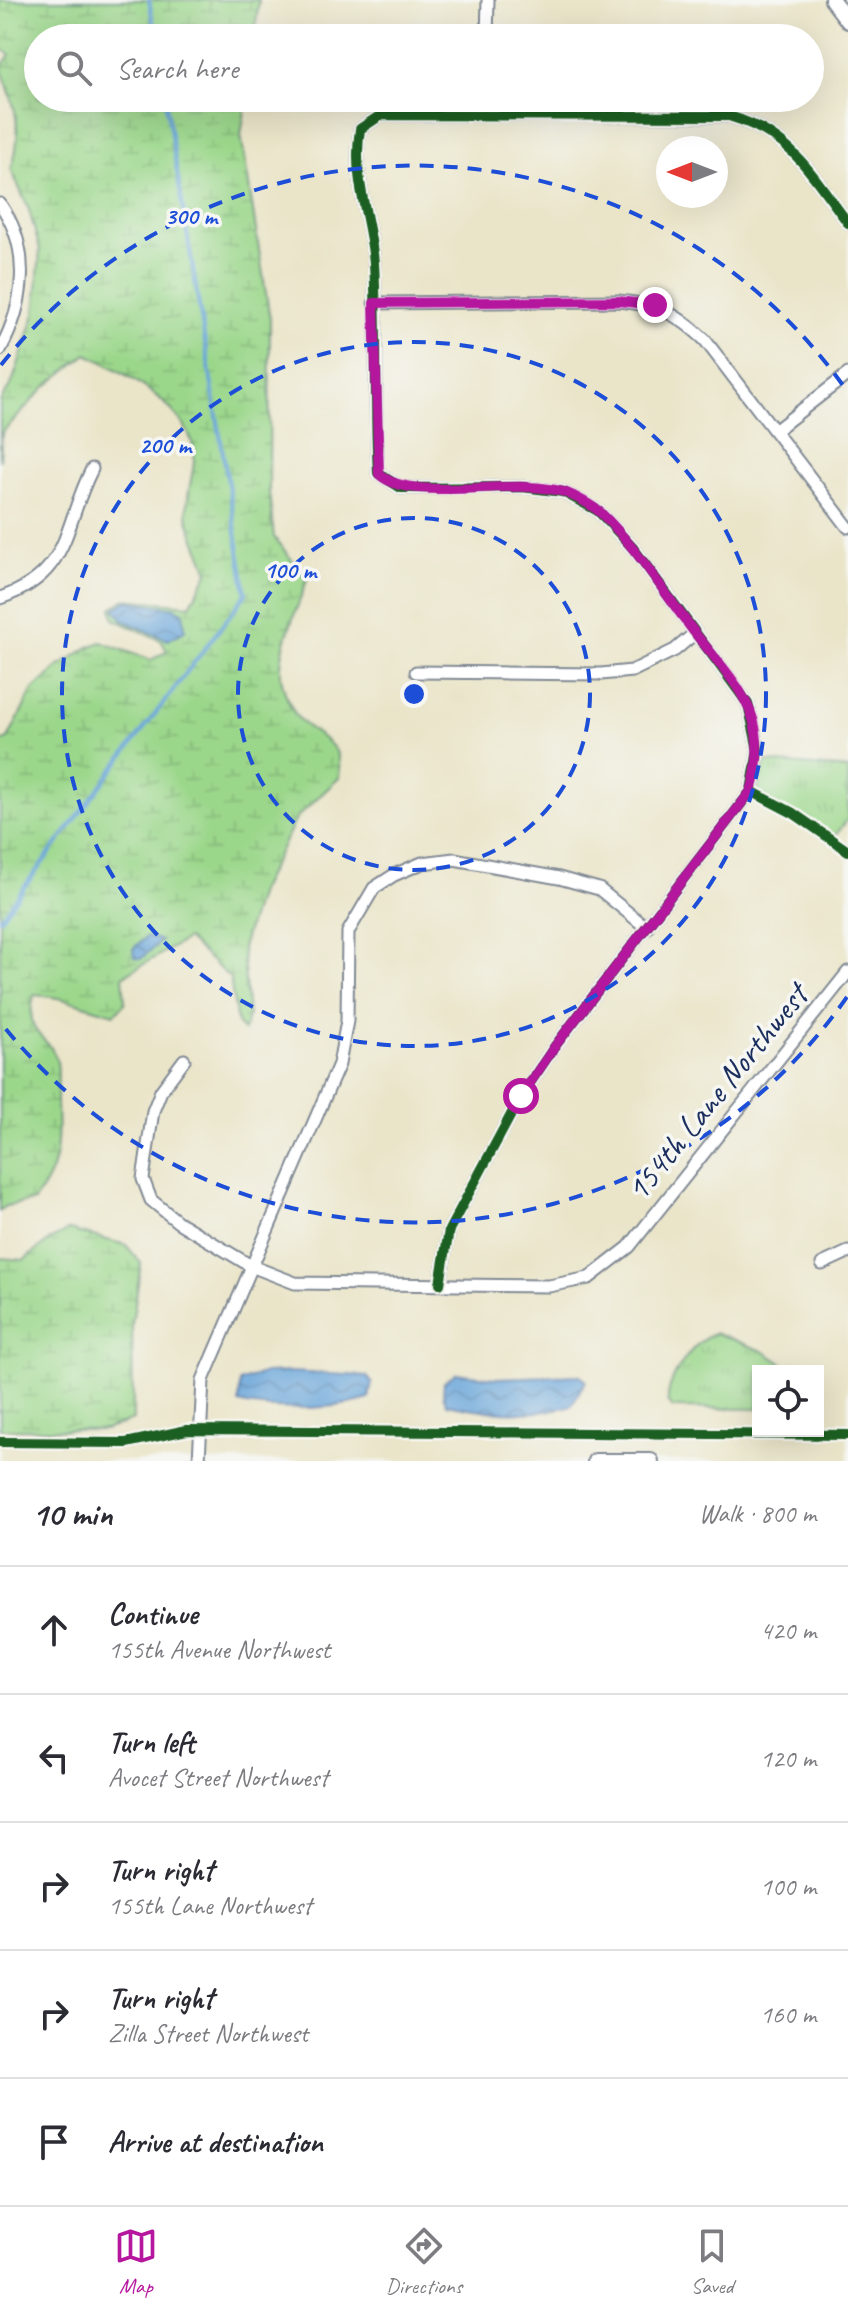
<!DOCTYPE html>
<html lang="en">
<head>
<meta charset="utf-8">
<style>
	body { margin:0; font-family:Caveat,sans-serif; background:#f2f2f3; color:#2b2b33 }
	.controls { position:absolute; right:24px; bottom:24px; display:grid; overflow:hidden; border-radius:0px; box-shadow:0 8px 32px #0002 }
	.controls button { width:72px; height:72px; display:grid; place-items:center; padding:0; border:0; border-bottom:2px solid #e1e1e2; background:#fff; color:#2b2b33; font:40px sans-serif }
	.compass { position:absolute; left:656px; top:136px; width:72px; height:72px; border-radius:50%; background:#fff; box-shadow:0 8px 32px #0002; rotate:270deg }
	.stop { position:absolute; width:24px; height:24px; margin:-18px; border:6px solid #b5179e; border-radius:50%; background:#fff }
	.stop.end { background:#b5179e; border-color:#fff; box-shadow:0 2px 8px #0008 }
	.list { margin:0; padding:0; list-style:none }
	h2 { display:flex; justify-content:space-between; align-items:center; height:104px; margin:0; padding:0 32px; font-size:34px }
	h2 small { font-size:26px; font-weight:400; color:#7c7c81 }
	.list li { display:grid; grid-template-columns:52px 1fr auto; gap:24px; align-items:center; box-sizing:border-box; height:128px; padding:0 32px; border-top:2px solid #e1e1e2 }
	.list b { display:block; font-size:30px; white-space:nowrap }
	.list p { margin:0; font-size:26px; white-space:nowrap; color:#7c7c81 }
	.list em { font-size:26px; font-style:normal; color:#7c7c81 }
	.icon { flex:none; width:44px; height:44px; fill:none; stroke:currentColor; stroke-width:2; stroke-linecap:round; stroke-linejoin:round }
	.map { position:relative; flex:none; width:848px; height:1461px; overflow:hidden }
	.search { position:absolute; background:#fff; box-shadow:0 8px 32px #0002; left:24px; right:24px; top:24px; height:88px; display:flex; align-items:center; gap:20px; box-sizing:border-box; padding:0 28px; border-radius:44px; color:#7c7c81; font-size:30px }
	.sheet { height:744px; background:#fff }
	nav { display:flex; justify-content:space-around; align-items:center; box-sizing:border-box; height:112px; border-top:2px solid #e1e1e2; background:#fff; font-size:22px; color:#7c7c81 }
	nav a { display:grid; justify-items:center; gap:4px }
	nav .on { color:#b5179e }
	.map>svg:first-child { display:block }
	.grass { fill:url(#grass-tufts); stroke:#5b8374; stroke-width:2 }
	.wetland { fill:url(#wetland-marsh); stroke:#5b8374; stroke-width:2 }
	.water { fill:url(#water-waves); stroke:#426a9c; stroke-width:2 }
	.lines { fill:none; stroke-linecap:round; stroke-linejoin:round }
	.stream { stroke:#68a4d9; stroke-width:4 }
	.minor-casing { stroke:#828a94; stroke-width:15 }
	.tertiary-casing { stroke:#828a94; stroke-width:18 }
	.secondary-casing { stroke:#828a94; stroke-width:18 }
	.minor { stroke:#fff; stroke-width:11 }
	.tertiary { stroke:#fff; stroke-width:14 }
	.secondary { stroke:#fff; stroke-width:14 }
	.cycleway-casing { stroke:#f6f6f2; stroke-width:15 }
	.cycleway { stroke:#1b5e20; stroke-width:10 }
	.route { stroke:#b5179e; stroke-width:10 }
	.ring { fill:none; stroke:#1d4ed8; stroke-width:4; stroke-dasharray:14 10 }
	.labels { text-anchor:middle; stroke-width:7; stroke-linejoin:round; paint-order:stroke }
	.street-label { font-size:34px; fill:#1b2f5e; stroke:#f6f6f2 }
	.centre { fill:#1d4ed8; stroke:#f6f6f2; stroke-width:4 }
	.ring-label { font-size:24px; text-anchor:middle; font-weight:bold; fill:#1d4ed8; stroke:#f6f6f2; stroke-width:7; stroke-linejoin:round; paint-order:stroke }
</style>
</head>
<body>
<div class="map">
<svg width="848" height="1461" viewBox="0 0 848 1461">
	<defs>
		<pattern id="grass-tufts" width="24" height="20" patternUnits="userSpaceOnUse" patternTransform="scale(2)"><rect width="24" height="20" fill="#9bd78b"/><path d="M3 7l-1-3M5 7V3M7 7l1-3M15 17l-1-3M17 17v-4M19 17l1-3" fill="none" stroke="#85b97a"/></pattern>
		<pattern id="wetland-marsh" width="20" height="14" patternUnits="userSpaceOnUse" patternTransform="scale(2)"><rect width="20" height="14" fill="#9bd78b"/><path d="M1 5h8M5 5V1M11 12h8M15 12V8" fill="none" stroke="#85b97a"/></pattern>
		<pattern id="water-waves" width="16" height="10" patternUnits="userSpaceOnUse" patternTransform="scale(2)"><rect width="16" height="10" fill="#68a4d9"/><path d="M0 5q4-4 8 0t8 0" fill="none" stroke="#5586b3"/></pattern>
	</defs>
	<rect width="100%" height="100%" fill="#f6f6f2"/>
	<filter id="ink" filterUnits="userSpaceOnUse"><feTurbulence type="fractalNoise" baseFrequency=".0125" numOctaves="2"/><feDisplacementMap in="SourceGraphic" scale="16" xChannelSelector="R" yChannelSelector="G"/><feConvolveMatrix kernelMatrix="1 2 1 2 8 2 1 2 1" color-interpolation-filters="sRGB"/></filter>
	<filter id="wash" filterUnits="userSpaceOnUse"><feTurbulence type="fractalNoise" baseFrequency=".006" numOctaves="4" result="noise"/><feDisplacementMap in="SourceGraphic" scale="32" xChannelSelector="R" yChannelSelector="G"/><feGaussianBlur stdDeviation="1.8" result="paint"/><feColorMatrix in="noise" values="0 0 0 0 0 0 0 0 0 0 0 0 0 0 0 0 0 1.4 0 .05"/><feComposite in="paint" operator="in"/></filter>
	<g filter="url(#wash)">
		<rect width="100%" height="100%" fill="#eae5c9"/>
		<g class="grass">
			<path d="M 766,762 L 848,769 L 848,819 L 830,842 L 784,813 L 754,801 Z"/>
			<path d="M 716,1333 L 763,1351 L 789,1368 L 790,1371 L 758,1371 L 758,1409 L 673,1408 L 668,1402 C 666,1379 694,1340 716,1333 Z"/>
		</g>
		<g class="wetland">
			<path d="M 0,0 L 259,0 L 254,38 L 38,38 L 38,98 L 247,98 L 241,135 L 270,319 L 269,492 L 274,537 L 307,579 C 298,611 279,642 281,676 C 282,688 292,713 301,721 C 323,743 343,740 339,778 L 297,817 L 259,892 L 242,948 L 248,1015 L 244,1031 L 237,1023 L 230,978 L 187,939 L 123,976 L 125,1003 L 115,1014 C 86,1007 64,996 34,995 C 23,1042 50,1031 57,1062 C 59,1073 57,1088 57,1100 C 58,1142 61,1166 34,1201 L 6,1206 L 0,1211 L 0,742 L 8,739 L 32,691 L 58,667 L 89,647 L 101,642 L 151,660 L 167,651 L 161,640 L 114,619 L 112,608 L 125,599 L 190,605 L 208,573 C 203,555 189,529 187,514 C 185,492 198,467 193,446 C 184,405 121,370 87,354 L 44,388 L 2,433 L 0,461 L 0,402 L 12,383 L 35,314 L 40,250 L 29,210 L 11,169 C 24,132 15,104 1,68 L 10,54 L 0,48 Z"/>
			<path d="M 69,1230 L 126,1245 L 141,1263 L 132,1324 L 133,1420 L 105,1430 L 0,1429 L 0,1258 L 24,1260 L 51,1239 Z"/>
		</g>
		<g class="water">
			<path d="M 127,601 L 175,608 L 183,612 L 185,631 L 168,640 L 123,620 L 115,609 Z"/>
			<path d="M 147,936 L 161,941 L 141,959 L 134,957 L 133,949 Z"/>
			<path d="M 291,1372 L 367,1376 L 372,1383 L 369,1399 C 337,1409 271,1412 239,1403 L 240,1382 L 265,1373 Z"/>
			<path d="M 456,1373 L 495,1378 L 580,1375 L 586,1381 L 572,1405 C 535,1418 485,1412 447,1404 L 443,1395 L 444,1382 Z"/>
		</g>
		<g class="lines">
			<g class="stream">
				<path d="M 149,0 L 156,38"/>
				<path d="M 0,919 L 246,594 L 165,98"/>
			</g>
		</g>
	</g>
	<g filter="url(#ink)">
		<g class="lines">
			<g class="minor-casing">
				<g id="minor">
					<path d="M 487,38 L 488,0"/>
					<path d="M 486,115 L 486,98"/>
					<path d="M 0,204 C 32,249 25,304 0,350"/>
					<path d="M 374,303 L 618,301 C 659,305 675,312 705,340 L 848,527"/>
					<path d="M 776,430 L 848,374"/>
					<path d="M 0,598 C 72,574 63,525 92,469"/>
					<path d="M 416,672 L 601,674 L 632,671 L 675,650 L 695,633"/>
					<path d="M 184,1060 L 161,1091 L 153,1111 L 143,1179 L 151,1200 L 178,1222 L 251,1266 L 295,1283 L 549,1286 L 589,1278 L 629,1247 L 848,972"/>
					<path d="M 822,1264 L 848,1252"/>
					<path d="M 440,1284 L 449,1230 L 521,1096 L 555,1046 L 751,791 L 758,750 L 748,704 L 634,549 L 598,511 L 563,492 L 522,487 L 401,488 L 378,473 C 374,403 378,333 374,263 C 370,215 352,180 360,129 L 381,115 L 729,116 C 791,134 811,174 848,223"/>
					<path d="M 199,1461 L 203,1380 L 339,1064 L 347,1021 L 348,932 L 374,888 L 394,875 L 422,863 L 454,859 L 559,878 L 599,889 L 647,928"/>
				</g>
			</g>
			<g class="tertiary-casing">
				<path id="tertiary" d="M 832,0 L 848,21"/>
			</g>
			<g class="secondary-casing">
				<path id="secondary" d="M 595,1461 L 651,1461"/>
			</g>
			<use href="#minor" class="minor"/>
			<use href="#tertiary" class="tertiary"/>
			<use href="#secondary" class="secondary"/>
			<g class="cycleway-casing">
				<g id="cycleway">
					<path d="M 751,791 L 793,813 L 848,851"/>
					<path d="M 440,1284 L 449,1230 L 521,1096 L 555,1046 L 751,791 L 758,750 L 748,704 L 634,549 L 598,511 L 563,492 L 522,487 L 401,488 L 378,473 C 374,403 378,333 374,263 C 370,215 352,180 360,129 L 381,115 L 729,116 C 791,134 811,174 848,223"/>
					<path d="M 0,1442 L 126,1443 L 187,1430 L 848,1435"/>
				</g>
			</g>
			<use href="#cycleway" class="cycleway"/>
		</g>
	</g>
	<g class="lines" filter="url(#ink)">
		<path class="route" d="M 521,1096 L 555,1046 L 751,791 C 758,769 760,742 753,719 C 743,687 716,660 695,633 C 664,593 638,549 601,513 C 592,505 575,496 564,492 C 515,476 412,505 379,474 L 374,303 L 618,301 L 655,305"/>
	</g>
	<g class="ring">
		<circle cx="414" cy="694" r="176"/>
		<circle cx="414" cy="694" r="352"/>
		<path d="M847 997A528 528 0 0 1 1 1023M1 365A528 528 0 0 1 847 391"/>
	</g>
	<g class="labels">
		<g class="street-label">
			<text transform="translate(716 1092) rotate(-51)" y="12">154th Lane Northwest</text>
		</g>
	</g>
	<circle cx="414" cy="694" r="12" class="centre"/>
	<g class="ring-label">
		<text x="191" y="224">300 m</text>
		<text x="165" y="453">200 m</text>
		<text x="290" y="578">100 m</text>
	</g>
</svg>
<div class="controls">
<button><svg class="icon" aria-label="locate" viewBox="0 0 24 24"><circle cx="12" cy="12" r="6"/><path d="M12 2v4M12 18v4M2 12h4M18 12h4"/></svg></button>
</div>
<svg class="compass" viewBox="-18 -18 36 36"><path d="M0-13l5 13h-10z" fill="#e53935"/><path d="M0 13l5-13h-10z" fill="#7c7c81"/></svg>
<div class="stop" style="left:521px;top:1096px"></div>
<div class="stop end" style="left:655px;top:305px"></div>
<div class="search"><svg class="icon" aria-label="search" viewBox="0 0 24 24"><circle cx="10" cy="10" r="6"/><path d="M15 15l6 6"/></svg>Search here</div>
</div>
<section class="sheet">
<h2>10 min<small>Walk · 800 m</small></h2>
<ul class="list">
<li><svg class="icon" aria-label="ahead" viewBox="0 0 24 24"><path d="M12 20V5M6 11l6-6 6 6"/></svg><div><b>Continue</b><p>155th Avenue Northwest</p></div><em>420 m</em></li>
<li><svg class="icon" aria-label="left" viewBox="0 0 24 24"><path d="M17 20v-9H6M10 6l-5 5 5 5"/></svg><div><b>Turn left</b><p>Avocet Street Northwest</p></div><em>120 m</em></li>
<li><svg class="icon" aria-label="right" viewBox="0 0 24 24"><path d="M7 20v-9h11M14 6l5 5-5 5"/></svg><div><b>Turn right</b><p>155th Lane Northwest</p></div><em>100 m</em></li>
<li><svg class="icon" aria-label="right" viewBox="0 0 24 24"><path d="M7 20v-9h11M14 6l5 5-5 5"/></svg><div><b>Turn right</b><p>Zilla Street Northwest</p></div><em>160 m</em></li>
<li><svg class="icon" aria-label="arrive" viewBox="0 0 24 24"><path d="M6 21V4h12l-3 4 3 4H6"/></svg><div><b>Arrive at destination</b></div></li>
</ul>
</section>
<nav>
<a class="on"><svg class="icon" aria-label="map" viewBox="0 0 24 24"><path d="M3 6l6-2 6 2 6-2v14l-6 2-6-2-6 2zM9 4v14M15 6v14"/></svg>Map</a>
<a><svg class="icon" aria-label="directions" viewBox="0 0 24 24"><path d="M12 3l9 9-9 9-9-9zM9 14v-3h6M13 9l2 2-2 2"/></svg>Directions</a>
<a><svg class="icon" aria-label="saved" viewBox="0 0 24 24"><path d="M7 4h10v16l-5-4-5 4z"/></svg>Saved</a>
</nav>
</body>
</html>
